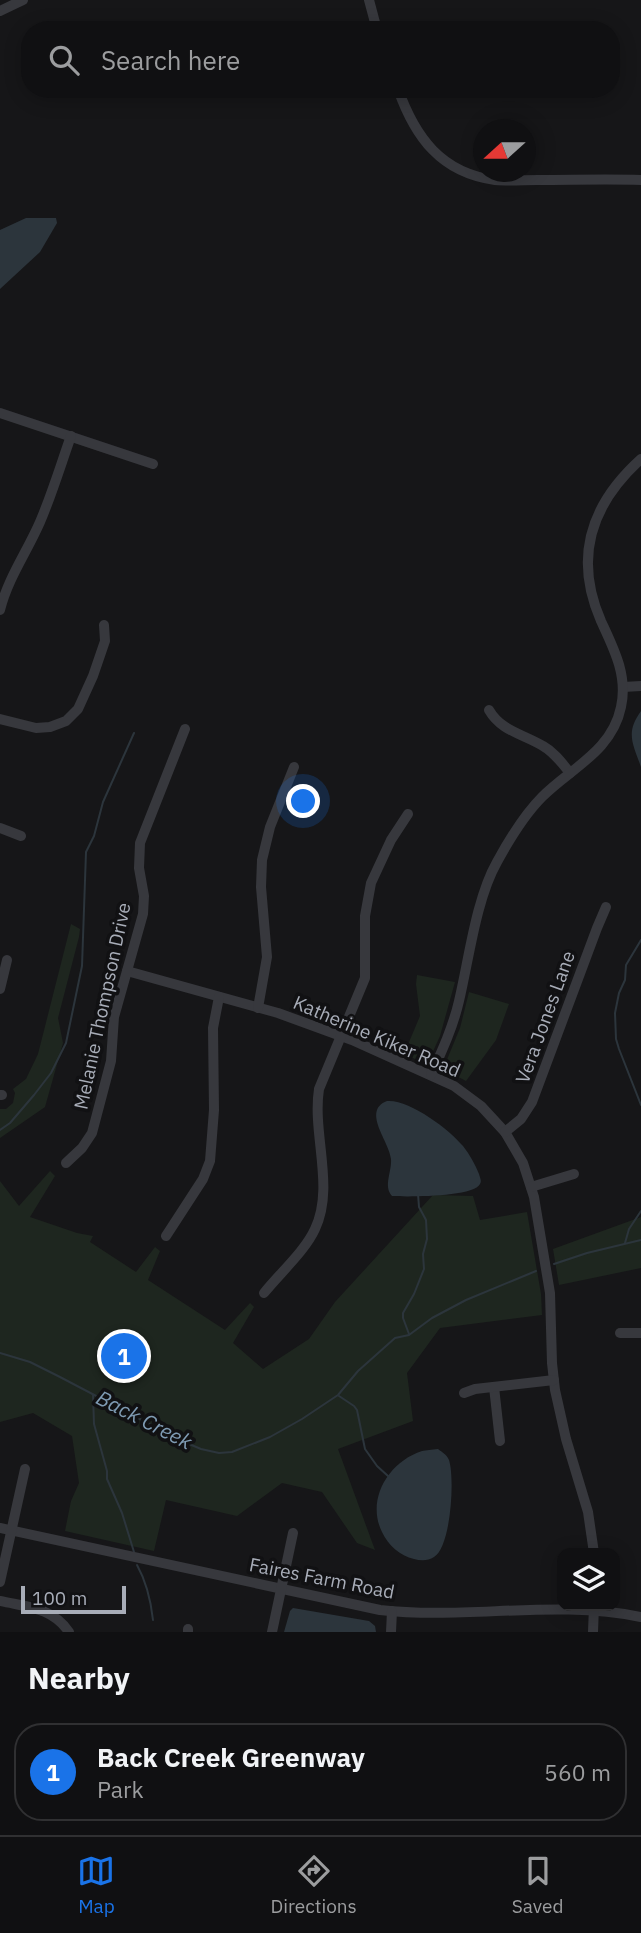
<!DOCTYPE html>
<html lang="en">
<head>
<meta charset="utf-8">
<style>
	body { margin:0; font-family:"IBM Plex Sans",sans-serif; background:#19191b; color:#f1f3f6 }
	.controls { position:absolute; right:21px; bottom:21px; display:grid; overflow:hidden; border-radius:14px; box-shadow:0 4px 18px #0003 }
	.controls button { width:63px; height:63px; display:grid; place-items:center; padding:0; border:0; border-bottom:2px solid #303032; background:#101012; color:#f1f3f6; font:35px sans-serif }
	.compass { position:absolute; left:473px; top:119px; width:63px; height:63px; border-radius:50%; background:#101012; box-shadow:0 4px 18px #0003; rotate:249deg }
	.scale { position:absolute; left:21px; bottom:18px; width:105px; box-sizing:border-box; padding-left:7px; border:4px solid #a8adb8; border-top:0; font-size:19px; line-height:24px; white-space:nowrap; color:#a8adb8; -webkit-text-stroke:5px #111113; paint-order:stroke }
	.you { position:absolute; left:304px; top:802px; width:24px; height:24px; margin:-18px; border:5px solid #fff; border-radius:50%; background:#1a73e8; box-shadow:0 0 0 10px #1a73e833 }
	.badge { display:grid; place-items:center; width:46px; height:46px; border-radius:50%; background:#1a73e8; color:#fff; font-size:23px; font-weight:700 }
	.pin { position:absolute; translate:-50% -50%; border:4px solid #fff; box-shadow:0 2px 7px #0006 }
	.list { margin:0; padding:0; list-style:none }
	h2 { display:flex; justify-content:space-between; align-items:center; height:91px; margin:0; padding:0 28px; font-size:30px }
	h2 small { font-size:23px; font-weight:400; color:#9c9d9f }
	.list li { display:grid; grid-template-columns:46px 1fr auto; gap:21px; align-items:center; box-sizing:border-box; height:98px; margin:0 14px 14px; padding:0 14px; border:2px solid #303032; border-radius:28px }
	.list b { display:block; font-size:26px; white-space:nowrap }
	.list p { margin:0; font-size:23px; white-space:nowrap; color:#9c9d9f }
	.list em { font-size:23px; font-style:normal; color:#9c9d9f }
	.icon { flex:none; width:38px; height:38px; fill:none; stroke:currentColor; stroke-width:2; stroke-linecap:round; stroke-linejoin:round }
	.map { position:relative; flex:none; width:641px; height:1632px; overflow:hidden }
	.search { position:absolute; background:#101012; box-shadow:0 4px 18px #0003; left:21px; right:21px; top:21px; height:77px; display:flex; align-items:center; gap:18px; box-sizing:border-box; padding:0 24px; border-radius:28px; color:#9c9d9f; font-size:26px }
	.sheet { height:203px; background:#101012 }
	nav { display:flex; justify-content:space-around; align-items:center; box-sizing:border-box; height:98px; border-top:2px solid #303032; background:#101012; font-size:19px; color:#9c9d9f }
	nav a { display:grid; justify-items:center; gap:4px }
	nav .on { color:#1a73e8 }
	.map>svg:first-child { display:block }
	.green { fill:#1e261f }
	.water { fill:#2c353c }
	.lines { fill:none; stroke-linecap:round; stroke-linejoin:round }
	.stream { stroke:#2c353c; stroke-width:2 }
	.minor { stroke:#37383d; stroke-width:10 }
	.labels { text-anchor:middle; stroke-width:7; stroke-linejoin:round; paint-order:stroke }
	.street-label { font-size:19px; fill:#a8adb8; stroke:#111113 }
	.water-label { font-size:21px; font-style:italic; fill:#7f9bb3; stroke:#111113 }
</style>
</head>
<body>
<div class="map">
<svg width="641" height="1632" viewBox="0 0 641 1632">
	<rect width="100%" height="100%" fill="#161618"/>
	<g class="green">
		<path d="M 71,924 L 80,929 L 79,937 L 58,1018 L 63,1043 L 45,1107 L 0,1138 L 0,1109 L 6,1109 L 13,1103 L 15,1093 L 13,1089 L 26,1079 L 38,1054 Z"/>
		<path d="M 417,975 L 455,982 L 440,1036 L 430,1058 C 420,1063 413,1058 404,1054 L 420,1016 L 416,984 Z"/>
		<path d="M 469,992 L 509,1004 L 496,1040 L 466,1081 L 447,1071 L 446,1062 L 460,1028 Z"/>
		<path d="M 50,1171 L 55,1176 L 30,1217 L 77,1233 L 93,1236 L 90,1242 L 136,1272 L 155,1247 L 160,1251 L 148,1280 L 225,1330 L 250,1303 L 254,1307 L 233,1343 L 263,1369 L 309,1339 L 335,1302 L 433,1195 L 473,1196 L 480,1220 L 527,1212 L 541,1294 L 542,1315 L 440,1328 L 407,1373 L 413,1421 L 338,1449 L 375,1550 L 357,1543 L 322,1492 L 282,1483 L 237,1516 L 166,1500 L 154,1551 L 65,1531 L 71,1501 L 79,1483 L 72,1436 L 33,1413 L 0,1422 L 0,1181 L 19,1206 Z"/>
		<path d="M 641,1217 L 641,1268 L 559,1285 L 553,1249 Z"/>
	</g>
	<g class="water">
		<path d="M 26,218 L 56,218 L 57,223 L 40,252 L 0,289 L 0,230 Z"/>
		<path d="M 641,711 L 641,767 C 633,744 625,733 641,711 Z"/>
		<path d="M 387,1101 C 409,1099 449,1129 463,1146 C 470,1155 475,1164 479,1174 C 480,1178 482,1181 480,1184 C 474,1197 406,1197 392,1196 C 383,1186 392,1172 391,1159 C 390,1142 361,1111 387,1101 Z"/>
		<path d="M 438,1449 C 442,1452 447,1455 449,1460 C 455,1478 451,1547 434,1557 C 428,1561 421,1561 414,1559 C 400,1556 388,1545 382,1532 C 366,1500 388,1462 422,1451 C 426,1450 432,1450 438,1449 Z"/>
		<path d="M 293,1608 L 369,1621 L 375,1626 L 376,1632 L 284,1632 L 290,1611 Z"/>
	</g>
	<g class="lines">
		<g class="stream">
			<path d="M 641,940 L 626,965 L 625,980 L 619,993 L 615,1013 L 616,1039 L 619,1049 L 641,1105"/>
			<path d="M 0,1130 L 10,1123 L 34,1095 L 51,1073 L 66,1043 L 82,966 L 86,852 L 94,836 L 103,802 L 134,733"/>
			<path d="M 625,1243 L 629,1229 L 641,1211"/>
			<path d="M 554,1264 L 587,1253 L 641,1240"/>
			<path d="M 409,1334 L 403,1318 L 403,1313 L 414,1294 L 424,1269 L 423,1254 L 427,1239 L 426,1220 L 419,1207 L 418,1194"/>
			<path d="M 0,1353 L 30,1362 L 60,1377 L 182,1441 L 201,1449 L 219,1453 L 232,1452 L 270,1437 L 302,1419 L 338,1395 L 358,1371 L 395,1338 L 409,1335 L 432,1318 L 466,1300 L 536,1271"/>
			<path d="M 93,1395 L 94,1424 L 107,1471 L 107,1479 L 122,1513 L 134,1552"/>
			<path d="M 339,1396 L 354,1406 L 357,1410 L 365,1449 L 377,1466 L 388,1476"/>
			<path d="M 137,1565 C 146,1581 151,1602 153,1620"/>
		</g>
		<g class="minor">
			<path d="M 369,0 L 377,30"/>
			<path d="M 0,11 L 23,0"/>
			<path d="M 398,89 C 415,137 441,173 495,180 C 509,181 524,180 538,180 C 572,180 607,179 641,180"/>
			<path d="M 0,413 L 153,464"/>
			<path d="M 0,610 C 8,578 27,552 40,522 C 52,494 61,464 71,436"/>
			<path d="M 623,687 L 641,686"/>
			<path d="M 489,710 C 501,731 523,734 543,746 C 554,752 562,763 570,773"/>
			<path d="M 0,719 L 36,728 L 50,727 L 66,721 L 78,709 L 93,676 L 105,641 L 104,625"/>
			<path d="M 0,828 L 21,836"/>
			<path d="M 127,971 L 278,1013 L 352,1040 L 454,1086 L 481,1106 L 505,1132 L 523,1163 L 534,1197 L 550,1293 L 552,1363 L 555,1390 L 566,1439 L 588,1512 L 594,1553"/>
			<path d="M 0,989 L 7,960"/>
			<path d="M 258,1008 L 267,957 L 261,887 L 262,860 L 270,827 L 294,767"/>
			<path d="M 431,1075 C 442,1051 453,1027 459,1001 C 469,959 476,899 497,862 C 509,840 524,815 542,797 C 571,768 612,751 621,707 C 628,676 614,649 601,621 C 573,557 591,504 641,459"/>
			<path d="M 0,1095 L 2,1095"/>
			<path d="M 505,1132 L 521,1119 L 532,1102 L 597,928 L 606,907"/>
			<path d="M 66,1163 L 82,1148 L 92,1133 L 111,1061 L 114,1017 L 143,914 L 144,896 L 139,868 L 140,843 L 185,729"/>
			<path d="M 531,1187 L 574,1174"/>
			<path d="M 166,1236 L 203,1179 L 210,1161 L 214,1110 L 213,1028 L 219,997"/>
			<path d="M 264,1293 C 280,1273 305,1251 315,1229 C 335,1187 312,1134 319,1089 L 365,978 L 365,916 L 371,883 L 391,840 L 408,814"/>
			<path d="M 620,1333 L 641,1333"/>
			<path d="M 494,1387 L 500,1441"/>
			<path d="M 464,1393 L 475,1389 L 554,1380"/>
			<path d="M 0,1528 L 380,1610 C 467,1620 555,1599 641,1617"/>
			<path d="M 0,1582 L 25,1469"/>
			<path d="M 0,1601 C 27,1607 52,1607 69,1632"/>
			<path d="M 188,1632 L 188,1629"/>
			<path d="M 272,1632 L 293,1533"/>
			<path d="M 391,1632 L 392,1611"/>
			<path d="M 593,1632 L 594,1606"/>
		</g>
	</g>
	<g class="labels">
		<g class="street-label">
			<text transform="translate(102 1006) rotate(-78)" y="7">Melanie Thompson Drive</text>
			<text transform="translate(545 1017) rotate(-70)" y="7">Vera Jones Lane</text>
			<text transform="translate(377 1036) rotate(23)" y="7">Katherine Kiker Road</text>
			<text transform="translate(322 1578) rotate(11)" y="7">Faires Farm Road</text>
		</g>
		<g class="water-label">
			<text transform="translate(144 1420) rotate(27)" y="7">Back Creek</text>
		</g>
	</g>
</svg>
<div class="controls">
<button><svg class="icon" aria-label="layers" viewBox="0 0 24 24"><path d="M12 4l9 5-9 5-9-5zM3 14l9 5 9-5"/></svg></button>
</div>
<svg class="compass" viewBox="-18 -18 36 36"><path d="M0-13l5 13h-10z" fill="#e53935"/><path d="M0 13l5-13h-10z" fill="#9c9d9f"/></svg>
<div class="scale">100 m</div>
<div class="you"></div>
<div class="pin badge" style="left:124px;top:1356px">1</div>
<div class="search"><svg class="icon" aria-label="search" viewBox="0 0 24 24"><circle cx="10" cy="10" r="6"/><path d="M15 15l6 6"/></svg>Search here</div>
</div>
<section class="sheet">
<h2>Nearby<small></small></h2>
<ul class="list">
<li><span class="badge">1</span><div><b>Back Creek Greenway</b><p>Park</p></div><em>560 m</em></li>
</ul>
</section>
<nav>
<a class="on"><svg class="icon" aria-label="map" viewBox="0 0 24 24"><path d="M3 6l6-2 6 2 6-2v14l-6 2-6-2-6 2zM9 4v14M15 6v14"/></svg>Map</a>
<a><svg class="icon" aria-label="directions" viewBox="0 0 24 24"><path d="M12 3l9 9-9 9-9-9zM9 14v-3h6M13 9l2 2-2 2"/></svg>Directions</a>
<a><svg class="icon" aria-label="saved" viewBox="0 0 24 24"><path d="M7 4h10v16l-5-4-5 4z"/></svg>Saved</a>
</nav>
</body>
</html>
